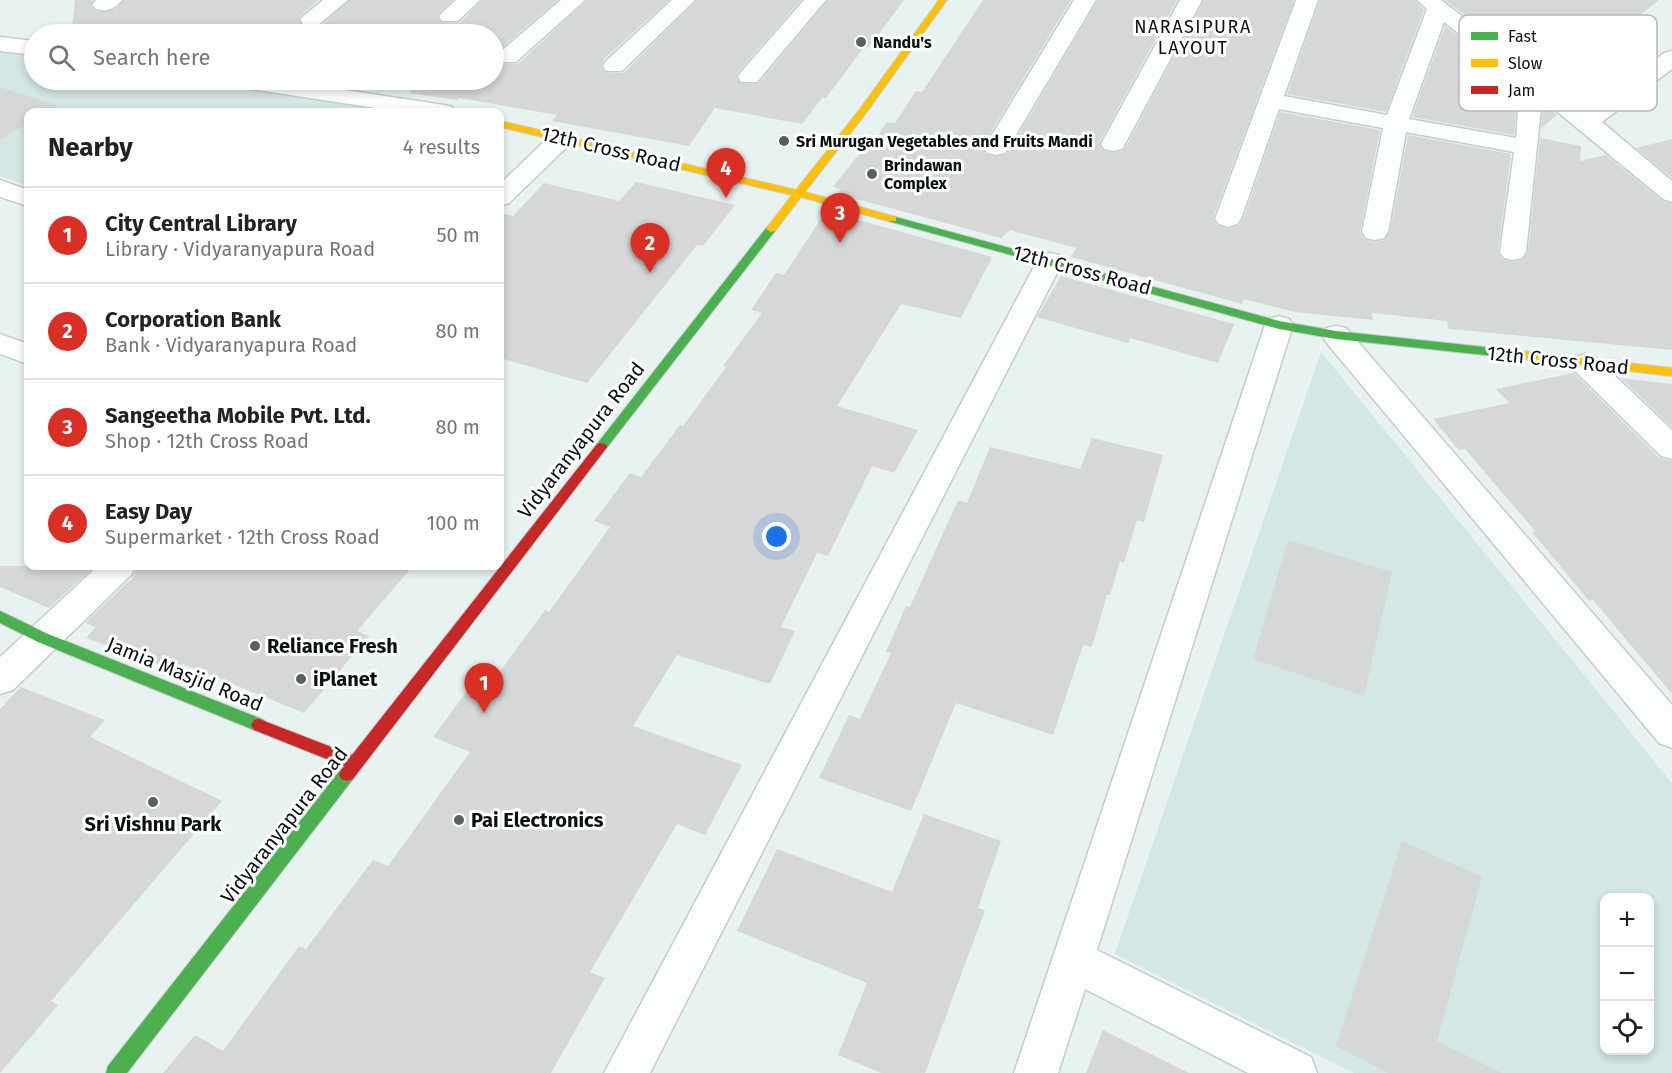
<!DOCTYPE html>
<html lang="en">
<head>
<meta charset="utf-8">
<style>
	body { margin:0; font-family:"Fira Sans",sans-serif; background:#f6f6f6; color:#222 }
	.controls { position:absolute; right:18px; bottom:18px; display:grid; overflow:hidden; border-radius:12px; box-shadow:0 3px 9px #0003 }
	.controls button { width:54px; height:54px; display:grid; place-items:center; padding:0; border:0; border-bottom:2px solid #e0e0e0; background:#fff; color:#222; font:30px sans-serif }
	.you { position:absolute; left:777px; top:537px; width:21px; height:21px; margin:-15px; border:4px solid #fff; border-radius:50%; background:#1a73e8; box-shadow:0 0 0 9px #1a73e833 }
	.badge { display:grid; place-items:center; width:39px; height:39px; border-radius:50%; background:#d93025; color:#fff; font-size:20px; font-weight:700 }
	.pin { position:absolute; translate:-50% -50px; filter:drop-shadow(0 2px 3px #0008) }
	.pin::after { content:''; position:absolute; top:32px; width:21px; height:18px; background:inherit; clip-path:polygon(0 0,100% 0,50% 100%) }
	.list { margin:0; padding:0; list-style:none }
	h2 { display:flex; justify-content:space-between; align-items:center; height:78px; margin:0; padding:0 24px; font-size:26px }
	h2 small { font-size:20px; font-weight:400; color:#767676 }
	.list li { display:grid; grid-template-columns:39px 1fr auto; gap:18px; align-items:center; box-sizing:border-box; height:96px; padding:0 24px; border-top:2px solid #e0e0e0 }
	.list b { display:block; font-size:22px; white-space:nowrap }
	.list p { margin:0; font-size:20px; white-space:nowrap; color:#767676 }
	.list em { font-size:20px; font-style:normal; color:#767676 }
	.icon { flex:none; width:33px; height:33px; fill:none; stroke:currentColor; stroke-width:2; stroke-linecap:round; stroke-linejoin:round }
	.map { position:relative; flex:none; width:1672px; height:1073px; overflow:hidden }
	.search { position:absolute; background:#fff; box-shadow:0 3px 9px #0003; left:24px; top:24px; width:480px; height:66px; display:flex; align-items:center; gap:15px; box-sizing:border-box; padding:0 21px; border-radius:33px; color:#767676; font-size:22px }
	.panel { position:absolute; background:#fff; box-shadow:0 3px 9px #0003; left:24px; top:108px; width:480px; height:462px; border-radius:12px }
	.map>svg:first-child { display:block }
	.built { fill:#d3e7e4; fill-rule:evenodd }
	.building { fill:#d6d8d8 }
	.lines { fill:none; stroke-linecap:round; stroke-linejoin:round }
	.street-casing { stroke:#c5cdcc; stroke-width:3 }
	.fast-casing { stroke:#c5cdcc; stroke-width:2 }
	.slow-casing { stroke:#c5cdcc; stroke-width:2 }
	.jam-casing { stroke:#c5cdcc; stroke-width:2 }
	.street { fill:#fcfdfd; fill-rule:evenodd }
	.fast { fill:#4caf50; fill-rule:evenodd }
	.slow { fill:#ffc107; fill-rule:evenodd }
	.jam { fill:#c62828; fill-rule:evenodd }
	.poi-dot { fill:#585f5e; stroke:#fff; stroke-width:2 }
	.labels { text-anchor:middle; stroke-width:6; stroke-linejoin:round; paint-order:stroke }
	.far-poi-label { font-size:16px; font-weight:bold; fill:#0a1010; stroke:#fff; text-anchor:start }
	.far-neighbourhood-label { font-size:18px; letter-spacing:1.5px; fill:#0a1010; stroke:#fff }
	.street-label { font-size:20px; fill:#0a1010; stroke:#fff }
	.poi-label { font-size:20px; font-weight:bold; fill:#0a1010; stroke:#fff; text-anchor:start }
	.key { fill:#fff; stroke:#b6b7b7; stroke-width:1.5 }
	.key-label { font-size:16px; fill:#0a1010 }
</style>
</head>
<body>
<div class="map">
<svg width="1672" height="1073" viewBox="0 0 1672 1073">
	<rect width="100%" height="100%" fill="#e8f2f0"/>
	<g class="built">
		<path d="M 0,51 L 34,56 L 34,80 L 194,80 L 385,108 L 379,112 L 28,112 L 28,186 L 0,176 Z"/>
		<path d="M 1321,352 L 1672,783 L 1672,1073 L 1354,1073 L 1115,954 ZM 1604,898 L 1650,898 L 1650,1050 L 1604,1050 Z"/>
	</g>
	<g class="building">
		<path d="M 75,0 L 93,0 L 90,7 L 103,12 L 115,9 L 124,0 L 319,0 L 299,17 L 303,26 L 320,26 L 350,0 L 453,0 L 437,16 L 442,23 L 460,23 L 482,0 L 558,0 L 499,50 L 495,58 L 500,64 L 518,64 L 587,0 L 669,0 L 604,59 L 601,67 L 606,73 L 624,73 L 697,0 L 801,0 L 739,71 L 736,78 L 741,84 L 759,83 L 828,0 L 904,0 L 869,47 L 865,46 L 826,98 L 822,98 L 802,124 L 715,108 L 689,146 L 552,121 L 557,115 L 459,98 L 457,100 L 409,93 L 412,90 L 319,80 L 494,80 L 494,34 L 71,34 Z"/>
		<path d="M 983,0 L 1071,0 L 982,147 L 985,154 L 996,157 L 1007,154 L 1098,0 L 1177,0 L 1099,143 L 1102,150 L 1113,153 L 1122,151 L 1127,145 L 1204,0 L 1294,0 L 1213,218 L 1217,225 L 1227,229 L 1238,226 L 1243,220 L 1280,112 L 1380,130 L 1360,232 L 1364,239 L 1375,242 L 1384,240 L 1390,232 L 1408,135 L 1511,154 L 1498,252 L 1502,259 L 1513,262 L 1522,260 L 1528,252 L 1540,138 L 1581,146 L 1580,161 L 1606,155 L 1662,201 L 1672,204 L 1672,350 L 1449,329 L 1447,321 L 1372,313 L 1373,320 L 1295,312 L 1244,299 L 1242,304 L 1071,257 L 1076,248 L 1010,230 L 1001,238 L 838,194 L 841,189 L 833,187 L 863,149 L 868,151 L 887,122 L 895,123 L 916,91 L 922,92 Z"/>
		<path d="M 1320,0 L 1415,0 L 1424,10 L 1386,112 L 1287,94 Z"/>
		<path d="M 1445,0 L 1659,0 L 1636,18 L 1647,22 L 1620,43 L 1635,49 L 1576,100 Z"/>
		<path d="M 1445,26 L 1518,83 L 1514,135 L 1412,117 Z"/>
		<path d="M 0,87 L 58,106 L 47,112 L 28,112 L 28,123 L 0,140 Z"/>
		<path d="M 1544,103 L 1557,115 L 1541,128 Z"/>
		<path d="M 1672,139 L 1672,178 L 1636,148 Z"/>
		<path d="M 636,182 L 735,205 L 703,246 L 697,245 L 587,383 L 500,358 L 500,213 L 513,216 L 544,183 L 619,201 Z"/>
		<path d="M 826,211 L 992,257 L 961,318 L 901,304 L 837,406 L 918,430 L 894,473 L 872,466 L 828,556 L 817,553 L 781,627 L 795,631 L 770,684 L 677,655 L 633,726 L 742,765 L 705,835 L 677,824 L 590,972 L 605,978 L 551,1073 L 163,1073 L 195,1035 L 223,1051 L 299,946 L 306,949 L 373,860 L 388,866 L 470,752 L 433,737 L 476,679 L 490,685 L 545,610 L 549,612 L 610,527 L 594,521 L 630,473 L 641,477 L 680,425 L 683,426 L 726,367 L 723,366 L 762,313 L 751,310 L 776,273 L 784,275 Z"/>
		<path d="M 1061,276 L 1234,324 L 1218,363 L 1130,338 L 1128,343 L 1037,317 Z"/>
		<path d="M 1574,373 L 1659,458 L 1672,461 L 1672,694 L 1593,600 L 1589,601 L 1532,532 L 1535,531 L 1465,449 L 1459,450 L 1433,419 L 1509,403 L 1496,389 Z"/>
		<path d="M 1621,378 L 1672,384 L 1672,427 Z"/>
		<path d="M 1092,438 L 1163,455 L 1144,522 L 1137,520 L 1124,563 L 1120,561 L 1110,595 L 1107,595 L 1092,647 L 1083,645 L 1053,735 L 956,703 L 911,811 L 819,778 L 849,715 L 860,719 L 891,653 L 886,652 L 906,606 L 910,607 L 958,500 L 967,503 L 990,447 L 1080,469 Z"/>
		<path d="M 1288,540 L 1392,572 L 1364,696 L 1253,659 Z"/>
		<path d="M 0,566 L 95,566 L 49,608 L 0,587 Z"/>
		<path d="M 138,566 L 413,566 L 357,631 L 369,636 L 304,713 L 183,664 L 177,671 L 86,638 L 96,627 L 85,623 L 133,577 Z"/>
		<path d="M 21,687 L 105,720 L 90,737 L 222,801 L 51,1001 L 58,1005 L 0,1073 L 0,709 Z"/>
		<path d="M 924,814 L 1001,841 L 978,908 L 985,910 L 925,1073 L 881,1073 L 838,1055 L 867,983 L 737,931 L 777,849 L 892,892 Z"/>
		<path d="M 1402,841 L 1482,877 L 1437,1041 L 1502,1073 L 1388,1073 L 1336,1046 Z"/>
		<path d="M 1103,1030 L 1189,1073 L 1086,1073 Z"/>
	</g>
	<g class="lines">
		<g class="street-casing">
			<g id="street">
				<path d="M 122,0 C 115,9 106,12 96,9 L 92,5 L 96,0 Z"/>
				<path d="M 323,0 L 348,0 L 319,24 L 303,24 L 300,19 Z"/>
				<path d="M 456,0 L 480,0 L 458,21 L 442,21 L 439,16 Z"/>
				<path d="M 561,0 L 585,0 L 516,62 L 500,62 L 497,57 L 500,52 Z"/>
				<path d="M 672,0 L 695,0 L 622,71 L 606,71 L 603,66 L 606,61 Z"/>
				<path d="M 804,0 L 826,0 L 757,82 L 741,82 L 738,77 L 741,72 Z"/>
				<path d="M 1074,0 L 1096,0 L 1005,153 L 996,155 L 987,153 L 984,148 Z"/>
				<path d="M 1180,0 L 1202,0 L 1125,144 L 1122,149 L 1113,151 L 1104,149 L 1101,144 Z"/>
				<path d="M 1296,0 L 1318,0 L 1284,96 L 1387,115 L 1427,9 L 1417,0 L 1441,0 L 1587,111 L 1664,53 L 1672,51 L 1672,69 L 1602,122 L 1672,181 L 1672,202 L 1663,199 L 1542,99 L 1526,252 L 1522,258 L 1513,260 L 1504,258 L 1500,252 L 1514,152 L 1406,132 L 1388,232 L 1384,238 L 1375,240 L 1366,238 L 1362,232 L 1383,128 L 1279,109 L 1241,219 L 1237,224 L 1228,227 L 1219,224 L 1215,219 ZM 1444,22 L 1520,82 L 1516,138 L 1409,119 Z"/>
				<path d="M 0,37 L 34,41 L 34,55 L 0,51 Z"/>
				<path d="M 227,80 L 279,80 L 444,105 L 452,107 L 456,112 L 402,112 L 238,87 L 230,85 Z"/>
				<path d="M 563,130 L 572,132 L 575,137 L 572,142 L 509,203 L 500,206 L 500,184 L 554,132 Z"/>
				<path d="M 0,180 L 28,190 L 28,206 L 0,197 Z"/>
				<path d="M 1050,253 L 1059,255 L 1063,261 L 650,1073 L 604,1073 L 1037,261 L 1041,255 Z"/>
				<path d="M 1279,316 L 1289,319 L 1293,325 L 1097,950 L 1311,1057 L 1317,1073 L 1248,1073 L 1085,989 L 1058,1073 L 1014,1073 L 1265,325 L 1269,319 Z"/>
				<path d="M 1336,326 L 1346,328 L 1672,705 L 1672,748 L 1659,743 L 1326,342 L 1322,335 L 1326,328 Z"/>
				<path d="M 0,334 L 28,344 L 28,364 L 0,354 Z"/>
				<path d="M 1585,354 L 1595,357 L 1672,430 L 1672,459 L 1661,456 L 1575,371 L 1570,364 L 1575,357 Z"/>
				<path d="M 98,566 L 136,566 L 131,575 L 13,690 L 0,694 L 0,657 Z"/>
			</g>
		</g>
		<g class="fast-casing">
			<g id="fast">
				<path d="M 892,216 L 1279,321 L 1336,331 L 1503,349 L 1509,353 L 1503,357 L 1336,339 L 1279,329 L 888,221 L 888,217 Z"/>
				<path d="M 771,226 L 775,227 L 775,231 L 605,450 L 597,450 L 595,447 L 597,444 L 767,227 Z"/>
				<path d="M 0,611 L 48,634 L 264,720 L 267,725 L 264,730 L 259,731 L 254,730 L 38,642 L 0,623 Z"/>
				<path d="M 347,767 L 353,769 L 355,774 L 353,779 L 127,1073 L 106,1073 L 108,1066 L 341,769 Z"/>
			</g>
		</g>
		<g class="slow-casing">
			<g id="slow">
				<path d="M 939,0 L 947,0 L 866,113 L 805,192 L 896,217 L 896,221 L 888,221 L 801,197 L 775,231 L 771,232 L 766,229 L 792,195 L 500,127 L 500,121 L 796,190 L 860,109 Z"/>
				<path d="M 1503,349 L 1672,368 L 1672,376 L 1499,356 L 1497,353 L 1499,350 Z"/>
			</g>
		</g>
		<g class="jam-casing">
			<path id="jam" d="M 601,443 L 605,444 L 607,447 L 605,450 L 353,779 L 347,781 L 341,779 L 339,774 L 344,766 L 254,730 L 251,725 L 254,720 L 259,719 L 352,755 L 597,444 Z"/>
		</g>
		<use href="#street" class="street"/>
		<use href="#fast" class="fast"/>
		<use href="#slow" class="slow"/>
		<use href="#jam" class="jam"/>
	</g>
	<g class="poi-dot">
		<circle cx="861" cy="42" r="6"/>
		<circle cx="784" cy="141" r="6"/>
		<circle cx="872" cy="174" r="6"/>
		<circle cx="255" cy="646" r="6"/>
		<circle cx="301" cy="679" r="6"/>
		<circle cx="153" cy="802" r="6"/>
		<circle cx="459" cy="820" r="6"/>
	</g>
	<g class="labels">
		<g class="far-poi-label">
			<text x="873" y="48">Nandu's</text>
			<text x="796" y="147">Sri Murugan Vegetables and Fruits Mandi</text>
			<text x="884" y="171">Brindawan<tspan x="884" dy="18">Complex</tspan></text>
		</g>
		<g class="far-neighbourhood-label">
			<text x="1193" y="33">NARASIPURA<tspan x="1193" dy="21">LAYOUT</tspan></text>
		</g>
		<g class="street-label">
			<text transform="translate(611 149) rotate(13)" y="7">12th Cross Road</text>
			<text transform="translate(1082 270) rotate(15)" y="7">12th Cross Road</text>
			<text transform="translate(1558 360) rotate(6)" y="7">12th Cross Road</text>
			<text transform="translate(581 440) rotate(-52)" y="7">Vidyaranyapura Road</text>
			<text transform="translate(185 674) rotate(22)" y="7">Jamia Masjid Road</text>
			<text transform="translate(284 825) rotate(-52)" y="7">Vidyaranyapura Road</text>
		</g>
		<g class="poi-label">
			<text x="267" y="653">Reliance Fresh</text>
			<text x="313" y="686">iPlanet</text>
			<text x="471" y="827">Pai Electronics</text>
			<text x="153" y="831" text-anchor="middle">Sri Vishnu Park</text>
		</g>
	</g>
	<rect x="1459" y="15" width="198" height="96" rx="9" class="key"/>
	<rect x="1471" y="32" width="27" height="8" fill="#4caf50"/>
	<rect x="1471" y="59" width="27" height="8" fill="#ffc107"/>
	<rect x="1471" y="86" width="27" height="8" fill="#c62828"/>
	<g class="key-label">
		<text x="1508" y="42">Fast</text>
		<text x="1508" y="69">Slow</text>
		<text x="1508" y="96">Jam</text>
	</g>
</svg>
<div class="controls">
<button>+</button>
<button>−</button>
<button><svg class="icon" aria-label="locate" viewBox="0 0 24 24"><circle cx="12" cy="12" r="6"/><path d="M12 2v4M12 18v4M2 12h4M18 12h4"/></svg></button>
</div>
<div class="you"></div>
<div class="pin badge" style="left:484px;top:713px">1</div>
<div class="pin badge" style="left:650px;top:273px">2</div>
<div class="pin badge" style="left:840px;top:243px">3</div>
<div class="pin badge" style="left:726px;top:198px">4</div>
<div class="search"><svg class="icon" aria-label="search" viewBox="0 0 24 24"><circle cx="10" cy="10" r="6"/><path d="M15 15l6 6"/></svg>Search here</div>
<section class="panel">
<h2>Nearby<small>4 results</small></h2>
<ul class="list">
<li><span class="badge">1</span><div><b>City Central Library</b><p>Library · Vidyaranyapura Road</p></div><em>50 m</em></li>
<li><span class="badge">2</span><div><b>Corporation Bank</b><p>Bank · Vidyaranyapura Road</p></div><em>80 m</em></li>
<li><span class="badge">3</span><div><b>Sangeetha Mobile Pvt. Ltd.</b><p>Shop · 12th Cross Road</p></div><em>80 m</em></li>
<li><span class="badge">4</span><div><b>Easy Day</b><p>Supermarket · 12th Cross Road</p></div><em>100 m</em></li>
</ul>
</section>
</div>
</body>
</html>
